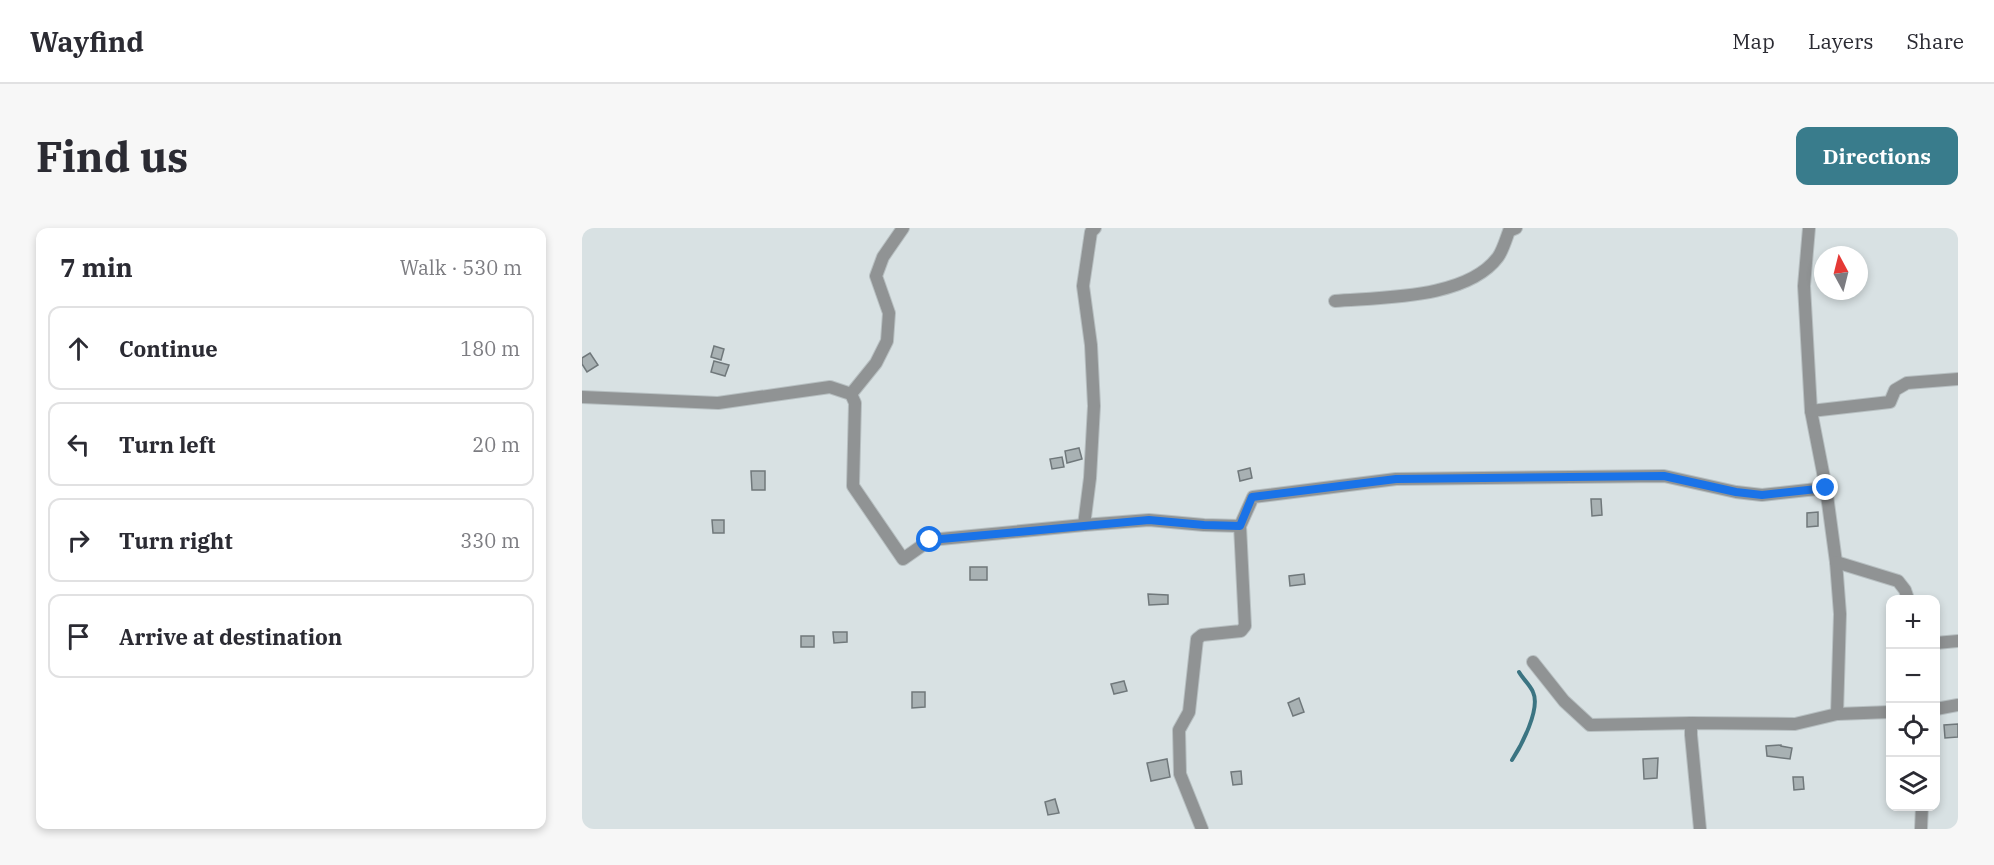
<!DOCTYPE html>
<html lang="en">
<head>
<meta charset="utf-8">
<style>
	body { margin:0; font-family:"IBM Plex Serif",serif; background:#f7f7f7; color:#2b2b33 }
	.controls { position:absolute; right:18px; bottom:18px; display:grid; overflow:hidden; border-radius:12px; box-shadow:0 3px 9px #0003 }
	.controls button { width:54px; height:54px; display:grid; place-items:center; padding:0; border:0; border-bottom:2px solid #e1e1e2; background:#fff; color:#2b2b33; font:30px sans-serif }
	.compass { position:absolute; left:1232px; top:18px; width:54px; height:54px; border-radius:50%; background:#fff; box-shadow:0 3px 9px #0003; rotate:353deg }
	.stop { position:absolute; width:18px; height:18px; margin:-14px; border:4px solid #1a73e8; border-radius:50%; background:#fff }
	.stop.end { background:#1a73e8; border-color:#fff; box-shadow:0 2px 6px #0008 }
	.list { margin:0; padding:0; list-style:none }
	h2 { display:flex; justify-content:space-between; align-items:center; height:78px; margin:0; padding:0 24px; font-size:26px }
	h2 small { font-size:20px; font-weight:400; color:#7c7c81 }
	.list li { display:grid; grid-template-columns:39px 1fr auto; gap:18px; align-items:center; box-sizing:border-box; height:84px; margin:0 12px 12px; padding:0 12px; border:2px solid #e1e1e2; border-radius:12px }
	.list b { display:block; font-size:22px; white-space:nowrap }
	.list em { font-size:20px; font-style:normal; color:#7c7c81 }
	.icon { flex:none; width:33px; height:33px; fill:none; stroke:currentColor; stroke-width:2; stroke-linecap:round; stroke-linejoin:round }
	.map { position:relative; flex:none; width:1376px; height:601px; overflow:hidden; border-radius:12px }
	header { display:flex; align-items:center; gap:36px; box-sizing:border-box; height:84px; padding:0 30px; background:#fff; border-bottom:2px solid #e1e1e2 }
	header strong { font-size:28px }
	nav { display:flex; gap:33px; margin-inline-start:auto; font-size:21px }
	.intro { display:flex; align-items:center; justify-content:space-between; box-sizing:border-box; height:144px; padding:0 36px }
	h1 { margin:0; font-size:42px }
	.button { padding:15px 27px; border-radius:12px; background:#397c8c; color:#fff; font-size:21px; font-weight:700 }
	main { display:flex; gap:36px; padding:0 36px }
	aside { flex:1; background:#fff; border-radius:12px; box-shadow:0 3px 9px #0003 }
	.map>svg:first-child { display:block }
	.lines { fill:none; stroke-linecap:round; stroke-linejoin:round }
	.stream { stroke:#3b7482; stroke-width:4 }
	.building { fill:#a8b1b3; stroke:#70787b; stroke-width:1.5 }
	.minor-casing { stroke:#b7bfc1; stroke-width:14 }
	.minor { stroke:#909394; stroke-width:12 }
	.route { stroke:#1a73e8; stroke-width:8 }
</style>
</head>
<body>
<header>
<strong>Wayfind</strong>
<nav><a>Map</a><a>Layers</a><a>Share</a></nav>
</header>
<div class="intro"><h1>Find us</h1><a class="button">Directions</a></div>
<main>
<aside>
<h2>7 min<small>Walk · 530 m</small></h2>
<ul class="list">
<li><svg class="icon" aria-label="ahead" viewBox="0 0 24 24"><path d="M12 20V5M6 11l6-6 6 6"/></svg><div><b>Continue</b></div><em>180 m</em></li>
<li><svg class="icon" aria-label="left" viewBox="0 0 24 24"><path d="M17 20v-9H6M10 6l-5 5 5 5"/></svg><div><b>Turn left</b></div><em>20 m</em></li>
<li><svg class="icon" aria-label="right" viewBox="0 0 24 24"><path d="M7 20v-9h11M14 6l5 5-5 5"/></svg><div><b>Turn right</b></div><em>330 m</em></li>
<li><svg class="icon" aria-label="arrive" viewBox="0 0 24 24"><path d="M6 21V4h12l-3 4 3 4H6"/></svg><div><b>Arrive at destination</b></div></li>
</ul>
</aside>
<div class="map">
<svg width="1376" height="601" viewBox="0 0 1376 601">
	<rect width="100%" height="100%" fill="#d8e1e3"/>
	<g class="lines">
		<path class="stream" d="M 930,532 C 939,518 959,481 951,464 C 948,457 941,451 937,444"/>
	</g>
	<g class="building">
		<path d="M 132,118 L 142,121 L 139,132 L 129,129 Z"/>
		<path d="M 8,125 L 16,137 L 5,144 L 0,136 L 0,130 Z"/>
		<path d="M 132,133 L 147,137 L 143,148 L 129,144 Z"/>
		<path d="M 497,220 L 500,231 L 485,235 L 483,223 Z"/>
		<path d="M 480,229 L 482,239 L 470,241 L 468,231 Z"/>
		<path d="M 668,240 L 670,250 L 658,253 L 656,243 Z"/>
		<path d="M 169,243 L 183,243 L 183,262 L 170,262 Z"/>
		<path d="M 1009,271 L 1019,271 L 1020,287 L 1010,288 Z"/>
		<path d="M 1236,284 L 1236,298 L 1225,299 L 1225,285 Z"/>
		<path d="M 130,292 L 142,292 L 142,305 L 131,305 Z"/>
		<rect x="388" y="339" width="17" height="13"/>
		<path d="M 722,346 L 723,356 L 708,358 L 707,348 Z"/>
		<path d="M 566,366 L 586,367 L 586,376 L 567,377 Z"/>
		<path d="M 251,404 L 265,404 L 265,414 L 252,415 Z"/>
		<rect x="219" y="408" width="13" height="11"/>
		<path d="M 542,453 L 545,463 L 532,466 L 529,456 Z"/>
		<path d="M 330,464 L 343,464 L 343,479 L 330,480 Z"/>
		<path d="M 717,470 L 722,484 L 711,488 L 706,475 Z"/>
		<path d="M 1376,496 L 1376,509 L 1363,510 L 1362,497 Z"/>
		<path d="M 1199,517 L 1199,518 L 1210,520 L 1208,531 L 1185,528 L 1184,518 Z"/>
		<path d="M 1076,530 L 1075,550 L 1062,551 L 1061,531 Z"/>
		<path d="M 585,531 L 588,549 L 569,553 L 565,535 Z"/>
		<path d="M 659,543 L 660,556 L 651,557 L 649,544 Z"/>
		<path d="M 1211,549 L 1221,549 L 1222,561 L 1212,562 Z"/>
		<path d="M 473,571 L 477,585 L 466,587 L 463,574 Z"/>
	</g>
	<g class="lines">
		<g class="minor-casing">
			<g id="minor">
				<path d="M 1227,0 L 1222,58 L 1229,183 L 1244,260 L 1254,334 L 1258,386 L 1255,486"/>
				<path d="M 753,73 C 800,69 885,71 916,29 C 921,22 924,11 927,3 L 934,0"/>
				<path d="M 269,166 L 294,135 L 305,113 L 307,85 L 294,48 L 301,29 L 321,0"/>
				<path d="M 0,169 L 136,175 L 248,159 L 269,166 L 273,175 L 271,258 L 321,331 L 348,312 L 502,297 L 567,292 L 622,297 L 658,298"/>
				<path d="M 1229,183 L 1308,174 L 1313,162 L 1325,155 L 1376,151"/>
				<path d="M 502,297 L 508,250 L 512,178 L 509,117 L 501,58 L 509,4 L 513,0"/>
				<path d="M 1254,334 L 1316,353 L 1323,362 L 1326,371"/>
				<path d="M 1354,415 L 1376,413"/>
				<path d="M 951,434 L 982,473 L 1008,497 L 1109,495 L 1213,496 L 1255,486 L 1308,484"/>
				<path d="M 1354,481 L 1376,477"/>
				<path d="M 1109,495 L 1109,507 L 1118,601"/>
				<path d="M 620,601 L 598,546 L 597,502 L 607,484 L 615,411 L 620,407 L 659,403 L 663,398 L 658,298 L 671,269 L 814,251 L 1082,248 L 1154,264 L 1180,267 L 1244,260"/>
				<path d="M 1339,601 L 1340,578"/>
			</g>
		</g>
		<use href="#minor" class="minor"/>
	</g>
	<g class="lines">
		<path class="route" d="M 348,312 L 567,292 L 622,297 L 658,298 L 670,269 L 814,251 L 1082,248 L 1154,264 L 1180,267 L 1244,260"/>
	</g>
</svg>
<div class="controls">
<button>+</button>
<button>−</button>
<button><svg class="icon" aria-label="locate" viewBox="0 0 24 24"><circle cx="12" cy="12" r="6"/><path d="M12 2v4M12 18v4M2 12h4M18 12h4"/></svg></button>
<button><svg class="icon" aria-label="layers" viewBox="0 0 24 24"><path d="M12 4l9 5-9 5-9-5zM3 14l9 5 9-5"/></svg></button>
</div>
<svg class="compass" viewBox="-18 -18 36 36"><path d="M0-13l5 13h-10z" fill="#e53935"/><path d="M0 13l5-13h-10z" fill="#7c7c81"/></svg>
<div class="stop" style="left:348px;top:312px"></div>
<div class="stop end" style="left:1244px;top:260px"></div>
</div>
</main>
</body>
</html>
